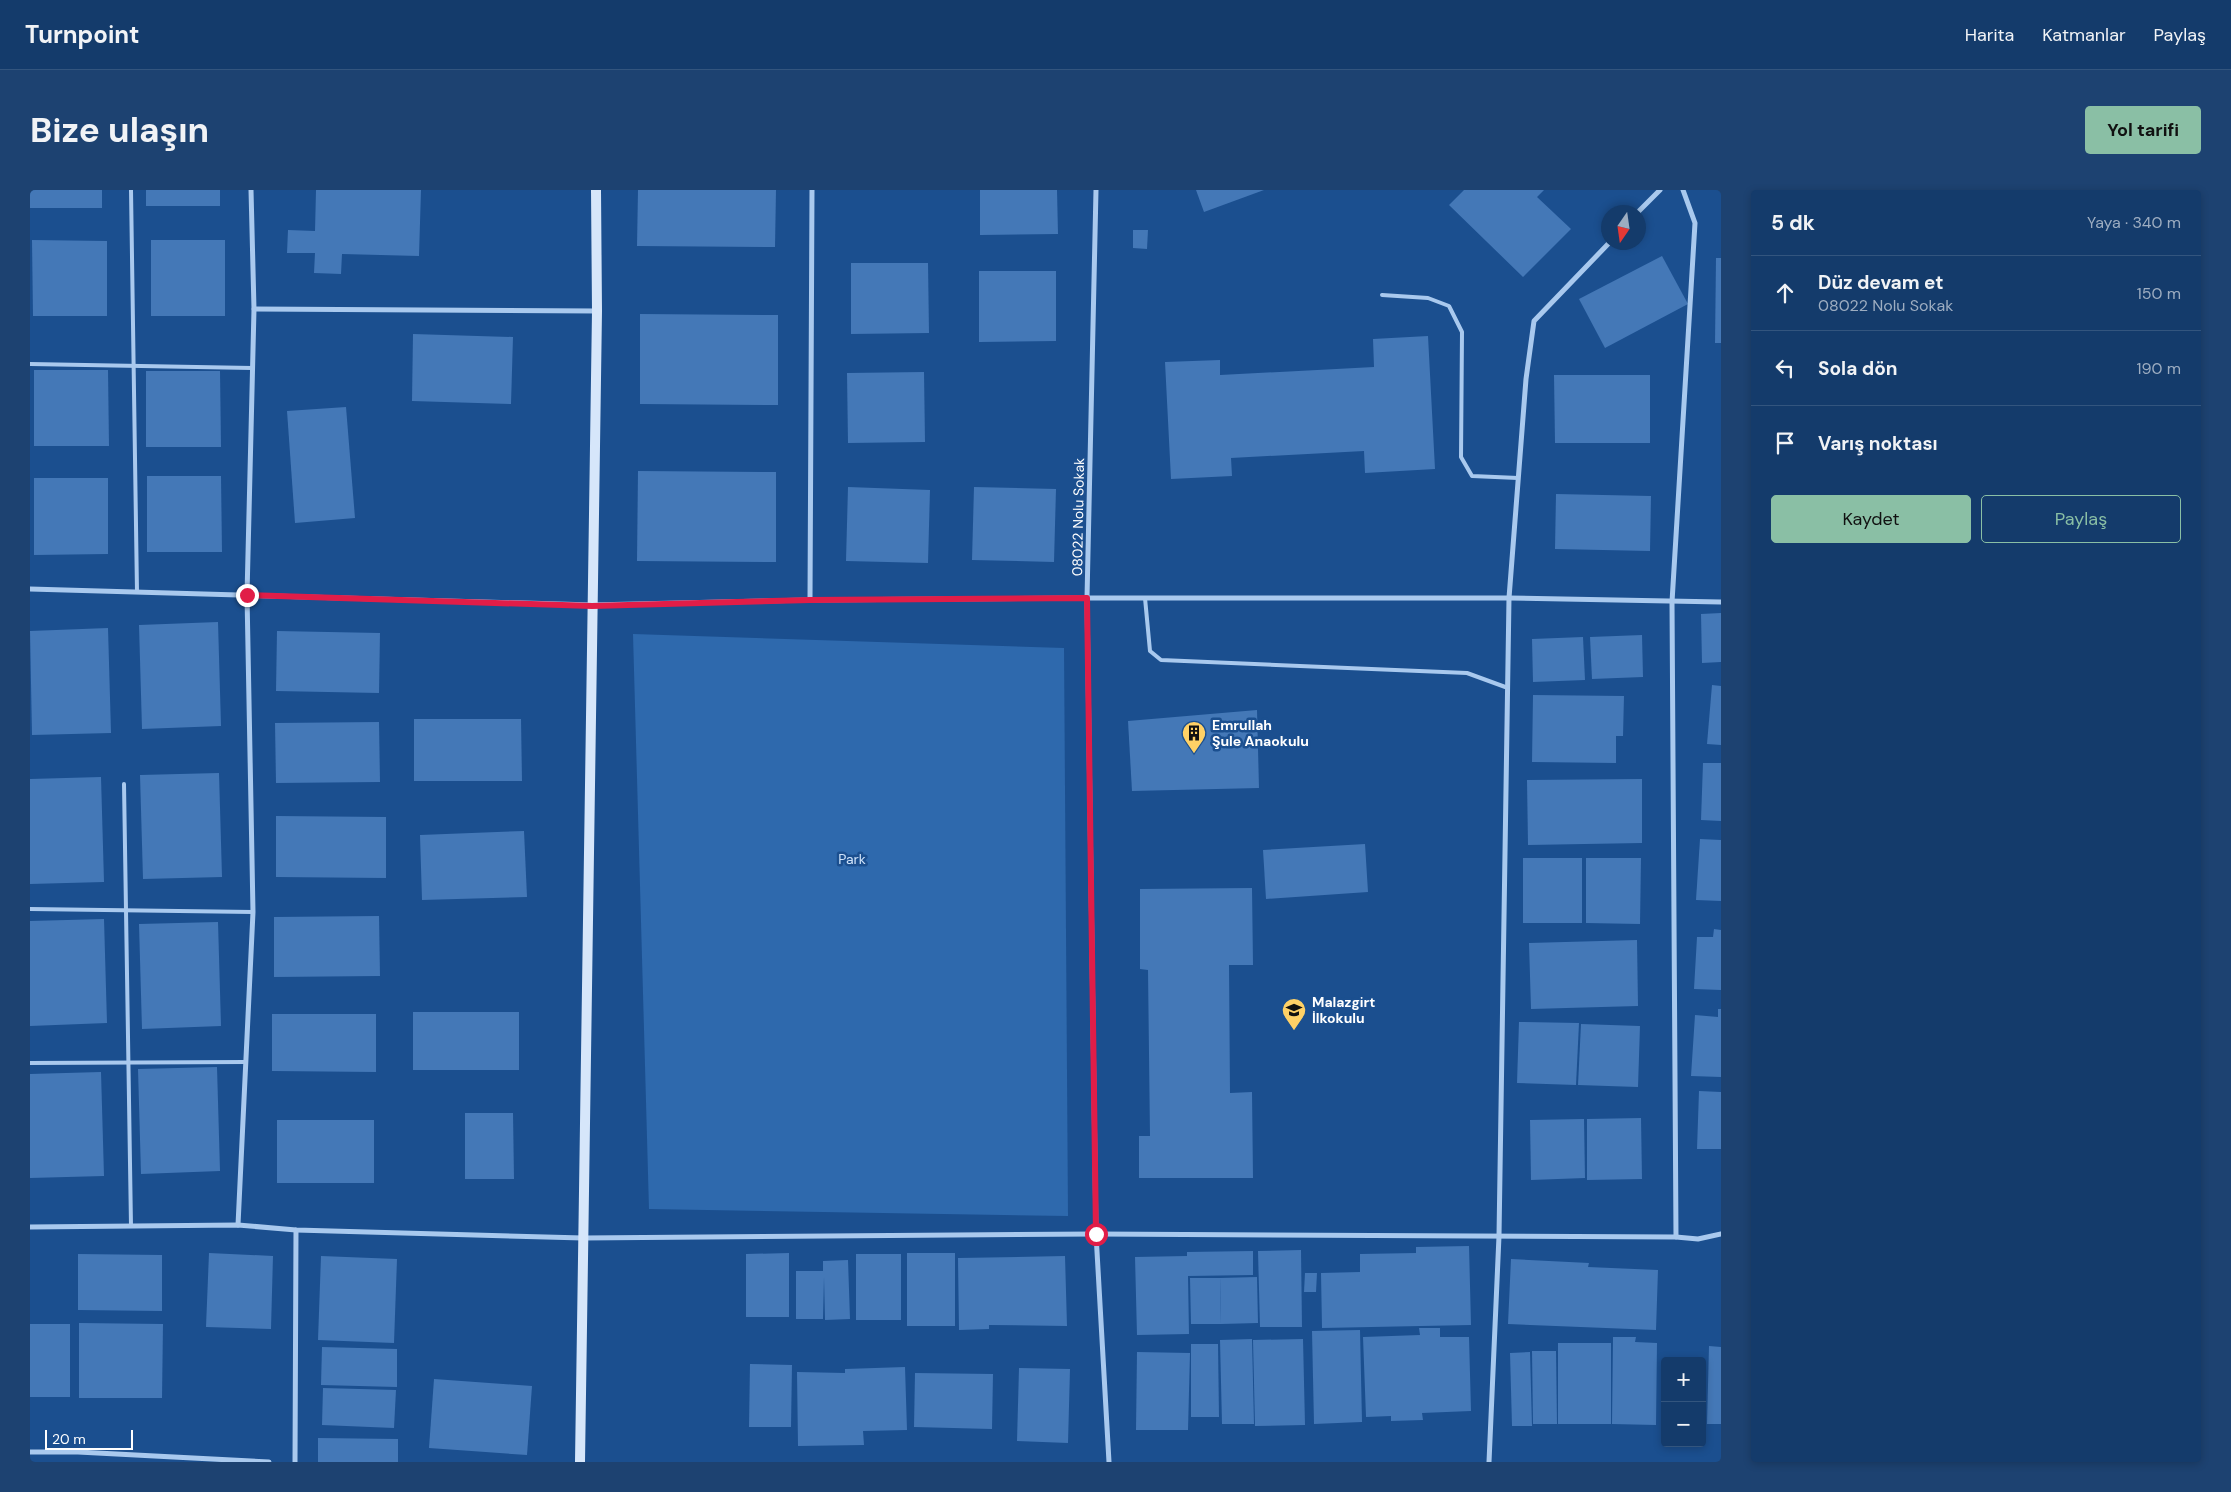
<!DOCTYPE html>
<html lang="tr">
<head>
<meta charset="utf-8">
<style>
	body { margin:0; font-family:"DM Sans",sans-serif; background:#1d4271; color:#f1f3f6 }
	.controls { position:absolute; right:15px; bottom:15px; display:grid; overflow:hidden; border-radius:5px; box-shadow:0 2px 8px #0003 }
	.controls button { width:45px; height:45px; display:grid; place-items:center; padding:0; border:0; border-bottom:1px solid #33557e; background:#143b6b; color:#f1f3f6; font:25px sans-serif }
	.compass { position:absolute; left:1571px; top:15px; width:45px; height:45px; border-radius:50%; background:#143b6b; box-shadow:0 2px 8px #0003; rotate:193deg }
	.scale { position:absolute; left:15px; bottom:12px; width:88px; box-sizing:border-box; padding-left:5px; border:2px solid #fff; border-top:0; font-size:14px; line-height:18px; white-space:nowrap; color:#fff; -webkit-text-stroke:4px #1b4f8f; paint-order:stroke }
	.stop { position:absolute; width:15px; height:15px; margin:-11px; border:4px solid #e11d48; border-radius:50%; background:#fff }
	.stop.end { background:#e11d48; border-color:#fff; box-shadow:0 1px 5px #0008 }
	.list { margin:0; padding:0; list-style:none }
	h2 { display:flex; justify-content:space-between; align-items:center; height:65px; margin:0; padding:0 20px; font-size:21px }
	h2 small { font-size:16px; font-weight:400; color:#9dadc1 }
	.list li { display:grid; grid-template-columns:32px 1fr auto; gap:15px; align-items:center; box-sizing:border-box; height:75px; padding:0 20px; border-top:1px solid #33557e }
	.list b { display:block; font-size:19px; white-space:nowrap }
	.list p { margin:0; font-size:16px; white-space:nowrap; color:#9dadc1 }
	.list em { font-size:16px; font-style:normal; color:#9dadc1 }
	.actions { display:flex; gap:10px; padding:15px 20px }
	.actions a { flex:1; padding:11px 0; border:1px solid #8abfa5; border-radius:5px; text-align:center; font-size:18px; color:#8abfa5 }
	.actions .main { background:#8abfa5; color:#111 }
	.icon { flex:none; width:28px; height:28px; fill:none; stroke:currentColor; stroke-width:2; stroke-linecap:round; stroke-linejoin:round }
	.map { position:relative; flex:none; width:1691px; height:1272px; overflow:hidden; border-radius:5px }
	header { display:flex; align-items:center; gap:30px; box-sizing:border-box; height:70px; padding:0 25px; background:#143b6b; border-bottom:1px solid #33557e }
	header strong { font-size:24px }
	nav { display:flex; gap:28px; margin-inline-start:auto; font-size:18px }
	.intro { display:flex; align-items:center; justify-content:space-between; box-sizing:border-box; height:120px; padding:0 30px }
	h1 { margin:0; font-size:35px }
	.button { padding:12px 22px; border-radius:5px; background:#8abfa5; color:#111; font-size:18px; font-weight:700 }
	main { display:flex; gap:30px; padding:0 30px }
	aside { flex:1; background:#143b6b; border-radius:5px; box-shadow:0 2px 8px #0003 }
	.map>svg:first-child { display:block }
	.green { fill:#2e69ad }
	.building { fill:#4478b7 }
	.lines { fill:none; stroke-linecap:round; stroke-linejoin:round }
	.lane { stroke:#a9c9ee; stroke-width:4 }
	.street { stroke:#a9c9ee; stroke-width:5 }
	.secondary { stroke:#d6e6fa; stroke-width:10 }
	.route { stroke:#e11d48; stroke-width:6 }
	.labels { text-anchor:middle; stroke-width:5; stroke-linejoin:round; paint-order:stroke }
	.street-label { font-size:14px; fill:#fff; stroke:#1b4f8f }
	.poi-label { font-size:14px; font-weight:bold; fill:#fff; stroke:#1b4f8f; text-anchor:start }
	.park-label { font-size:14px; fill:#cfe3fa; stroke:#1b4f8f }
</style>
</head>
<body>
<header>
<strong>Turnpoint</strong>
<nav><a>Harita</a><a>Katmanlar</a><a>Paylaş</a></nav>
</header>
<div class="intro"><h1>Bize ulaşın</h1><a class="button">Yol tarifi</a></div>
<main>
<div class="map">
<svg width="1691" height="1272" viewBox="0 0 1691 1272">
	<rect width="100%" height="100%" fill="#1b4f8f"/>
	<path class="green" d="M 603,444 L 1034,458 L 1038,1026 L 619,1019 Z"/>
	<g class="building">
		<rect x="0" y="0" width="72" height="18"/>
		<rect x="116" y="0" width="74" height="16"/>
		<path d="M 286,0 L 391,0 L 389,66 L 312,64 L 311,84 L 284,83 L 285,63 L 257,63 L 258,40 L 285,41 Z"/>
		<path d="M 608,0 L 746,0 L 745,57 L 607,56 Z"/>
		<path d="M 950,0 L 1027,0 L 1028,44 L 950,45 Z"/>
		<path d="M 1166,0 L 1234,0 L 1174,22 Z"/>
		<path d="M 1434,0 L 1514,0 L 1507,7 L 1541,39 L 1493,87 L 1419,15 Z"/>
		<path d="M 1103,40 L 1118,40 L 1117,59 L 1103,58 Z"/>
		<path d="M 2,50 L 77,51 L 77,126 L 3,126 Z"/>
		<rect x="121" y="50" width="74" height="76"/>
		<path d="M 1632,66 L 1658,114 L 1575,158 L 1549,109 Z"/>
		<path d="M 1686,68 L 1691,68 L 1691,153 L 1685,153 Z"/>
		<path d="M 821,73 L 898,73 L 899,143 L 821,144 Z"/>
		<path d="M 949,81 L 1026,81 L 1026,151 L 949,152 Z"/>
		<path d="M 610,124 L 748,125 L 748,215 L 610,214 Z"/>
		<path d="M 383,144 L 483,147 L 481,214 L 382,211 Z"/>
		<path d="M 1398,146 L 1405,279 L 1335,283 L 1334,261 L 1201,268 L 1202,286 L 1141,289 L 1135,172 L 1190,170 L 1190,185 L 1344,177 L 1343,149 Z"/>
		<path d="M 4,180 L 78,180 L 79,256 L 4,256 Z"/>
		<path d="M 116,181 L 190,181 L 191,257 L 116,257 Z"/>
		<path d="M 894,182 L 895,252 L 818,253 L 817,183 Z"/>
		<path d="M 1524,185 L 1620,185 L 1620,253 L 1525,253 Z"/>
		<path d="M 316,217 L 325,328 L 265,333 L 257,221 Z"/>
		<path d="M 608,281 L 746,282 L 746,372 L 607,371 Z"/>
		<path d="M 117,286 L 191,286 L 192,362 L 117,362 Z"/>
		<path d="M 4,288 L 78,288 L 78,364 L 4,365 Z"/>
		<path d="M 818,297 L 900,300 L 898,373 L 816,371 Z"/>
		<path d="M 944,297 L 1026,299 L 1024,372 L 942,370 Z"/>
		<path d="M 1526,304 L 1621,306 L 1620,361 L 1525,359 Z"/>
		<path d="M 1691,423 L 1691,472 L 1672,473 L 1671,424 Z"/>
		<path d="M 188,432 L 191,536 L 112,539 L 109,435 Z"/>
		<path d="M 78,438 L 81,543 L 2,545 L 0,441 Z"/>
		<path d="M 247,441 L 350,443 L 349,503 L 246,501 Z"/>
		<path d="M 1612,445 L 1613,487 L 1562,489 L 1560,447 Z"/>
		<path d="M 1553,447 L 1555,490 L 1503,492 L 1502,449 Z"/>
		<path d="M 1682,495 L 1691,496 L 1691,555 L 1677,554 Z"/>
		<path d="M 1503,505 L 1594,506 L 1593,546 L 1586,546 L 1586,573 L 1502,572 Z"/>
		<path d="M 1227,520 L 1229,598 L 1102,601 L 1098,531 Z"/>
		<path d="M 384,529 L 491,529 L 492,591 L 384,591 Z"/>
		<path d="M 349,532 L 350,592 L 246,593 L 245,533 Z"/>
		<path d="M 1673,573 L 1691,573 L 1691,631 L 1671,630 Z"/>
		<path d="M 189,583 L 192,687 L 113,689 L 110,585 Z"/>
		<path d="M 71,587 L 74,692 L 0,694 L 0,589 Z"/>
		<path d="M 1612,589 L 1612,653 L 1498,655 L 1497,590 Z"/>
		<path d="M 246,626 L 356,627 L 356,688 L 246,687 Z"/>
		<path d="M 494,641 L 497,707 L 392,710 L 390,645 Z"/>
		<path d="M 1670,649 L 1691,650 L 1691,711 L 1666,710 Z"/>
		<path d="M 1335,654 L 1338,702 L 1236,709 L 1233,660 Z"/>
		<rect x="1493" y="668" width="59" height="65"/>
		<path d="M 1556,668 L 1611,668 L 1610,734 L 1556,733 Z"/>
		<path d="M 1222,698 L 1223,775 L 1199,775 L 1200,903 L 1222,902 L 1223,988 L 1109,988 L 1109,946 L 1120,946 L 1118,780 L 1110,779 L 1110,699 Z"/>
		<path d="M 349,726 L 350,786 L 244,787 L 244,727 Z"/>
		<path d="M 74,729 L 77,833 L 0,836 L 0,731 Z"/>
		<path d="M 188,732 L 191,836 L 112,839 L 109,734 Z"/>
		<path d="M 1684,739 L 1691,740 L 1691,800 L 1664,799 L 1667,747 L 1683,747 Z"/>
		<path d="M 1607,750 L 1608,816 L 1501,819 L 1499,753 Z"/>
		<path d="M 1688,819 L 1691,819 L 1691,887 L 1661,886 L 1665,825 L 1688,827 Z"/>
		<rect x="383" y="822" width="106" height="58"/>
		<path d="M 242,824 L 346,824 L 346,882 L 242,881 Z"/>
		<path d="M 1489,832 L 1549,833 L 1546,895 L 1487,893 Z"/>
		<path d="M 1551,834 L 1610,836 L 1608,897 L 1548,895 Z"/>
		<path d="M 187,877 L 190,981 L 111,984 L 108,879 Z"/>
		<path d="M 71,882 L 74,986 L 0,988 L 0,884 Z"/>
		<path d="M 1669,901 L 1691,902 L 1691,959 L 1667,959 Z"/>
		<path d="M 435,923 L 483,923 L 484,989 L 435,989 Z"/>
		<path d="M 1611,928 L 1612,989 L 1557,990 L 1557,929 Z"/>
		<path d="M 1554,929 L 1555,988 L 1501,990 L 1500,930 Z"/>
		<rect x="247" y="930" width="97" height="63"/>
		<path d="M 1439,1056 L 1441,1135 L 1292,1138 L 1291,1083 L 1330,1082 L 1330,1064 L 1386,1063 L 1386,1057 Z"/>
		<path d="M 1271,1060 L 1272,1137 L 1230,1137 L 1228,1061 Z"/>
		<path d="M 1223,1061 L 1223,1085 L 1158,1086 L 1159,1144 L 1107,1145 L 1105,1067 L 1157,1066 L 1157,1062 Z"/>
		<path d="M 179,1063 L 243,1066 L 241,1139 L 176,1137 Z"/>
		<path d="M 759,1063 L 759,1127 L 716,1127 L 716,1064 Z"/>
		<rect x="877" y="1063" width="48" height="73"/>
		<path d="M 48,1064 L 132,1065 L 132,1121 L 48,1120 Z"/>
		<rect x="826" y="1064" width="45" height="66"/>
		<path d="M 291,1066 L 367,1069 L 364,1153 L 288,1150 Z"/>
		<path d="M 1035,1066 L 1037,1136 L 959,1135 L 959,1139 L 929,1140 L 928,1068 Z"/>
		<path d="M 1481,1069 L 1559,1073 L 1558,1077 L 1628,1080 L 1626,1140 L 1478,1134 Z"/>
		<path d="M 818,1070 L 820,1129 L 795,1130 L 794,1087 L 793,1129 L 766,1129 L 766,1081 L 793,1081 L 793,1071 Z"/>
		<path d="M 1275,1083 L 1287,1083 L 1286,1102 L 1274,1102 Z"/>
		<path d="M 1227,1087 L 1228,1133 L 1191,1134 L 1190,1088 Z"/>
		<path d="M 1160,1088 L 1190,1088 L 1191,1134 L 1161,1134 Z"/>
		<path d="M 49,1133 L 133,1134 L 132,1208 L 49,1208 Z"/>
		<rect x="0" y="1134" width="40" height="73"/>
		<path d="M 1389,1138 L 1410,1138 L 1410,1147 L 1439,1147 L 1441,1221 L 1392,1223 L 1393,1230 L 1361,1231 L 1361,1226 L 1336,1227 L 1333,1147 L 1390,1145 Z"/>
		<path d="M 1330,1140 L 1332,1232 L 1284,1234 L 1282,1141 Z"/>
		<path d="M 1583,1147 L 1606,1147 L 1605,1152 L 1627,1153 L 1626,1235 L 1582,1234 Z"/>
		<path d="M 1222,1149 L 1224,1234 L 1192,1234 L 1190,1150 Z"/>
		<path d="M 1273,1149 L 1275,1235 L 1225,1236 L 1223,1150 Z"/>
		<rect x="1528" y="1153" width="53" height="81"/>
		<path d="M 1161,1154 L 1188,1154 L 1189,1227 L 1161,1227 Z"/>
		<path d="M 1679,1156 L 1691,1157 L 1691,1234 L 1677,1234 Z"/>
		<path d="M 292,1157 L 367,1159 L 367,1197 L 291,1195 Z"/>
		<path d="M 1502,1161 L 1526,1161 L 1527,1234 L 1503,1234 Z"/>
		<path d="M 1107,1162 L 1160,1163 L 1158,1240 L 1106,1240 Z"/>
		<path d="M 1500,1162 L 1502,1236 L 1482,1236 L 1480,1163 Z"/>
		<path d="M 720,1174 L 762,1175 L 761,1237 L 719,1237 Z"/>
		<path d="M 875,1177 L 877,1240 L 833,1241 L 834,1255 L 768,1256 L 767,1182 L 815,1183 L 815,1179 Z"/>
		<path d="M 989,1178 L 1040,1179 L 1038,1253 L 987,1251 Z"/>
		<path d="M 885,1183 L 963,1184 L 962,1239 L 884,1237 Z"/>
		<path d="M 404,1189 L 502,1196 L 497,1265 L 399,1258 Z"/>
		<path d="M 293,1198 L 366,1200 L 364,1238 L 292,1235 Z"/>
		<path d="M 288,1248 L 368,1249 L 368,1272 L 288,1272 Z"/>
	</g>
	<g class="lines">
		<g class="lane">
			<path d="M 101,0 L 107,402"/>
			<path d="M 1352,105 L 1398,108 L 1419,116 L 1432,142 L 1431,267 L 1442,286 L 1488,288"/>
			<path d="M 0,174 L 222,178"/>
			<path d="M 1115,408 L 1120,461 L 1131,470 L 1437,483 L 1478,498"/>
			<path d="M 94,594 L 101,1036"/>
			<path d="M 0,719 L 223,722"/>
			<path d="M 0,873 L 216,872"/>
		</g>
		<g class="street">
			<path d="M 1066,0 L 1057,408 L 1066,1044 L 1079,1272"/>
			<path d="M 1608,22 L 1630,0"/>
			<path d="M 224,119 L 567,121"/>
			<path d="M 0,399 L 562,415 L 780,410 L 1057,408 L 1479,408 L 1691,412"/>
			<path d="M 780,410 L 782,0"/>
			<path d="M 208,1035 L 223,722 L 217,405 L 224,119 L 221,0"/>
			<path d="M 0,1037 L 208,1035 L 266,1040 L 553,1048 L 1066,1044 L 1646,1047 L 1668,1049 L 1691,1044"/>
			<path d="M 1646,1047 L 1642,412 L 1665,33 L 1653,0"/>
			<path d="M 0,1262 L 48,1262 L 239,1272"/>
			<path d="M 265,1272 L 266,1040"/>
			<path d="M 1459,1272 L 1469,1046 L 1479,408 L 1496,189 L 1504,131 L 1580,52"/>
		</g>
		<path class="secondary" d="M 550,1272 L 567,121 L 566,0"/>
	</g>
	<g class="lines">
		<path class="route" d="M 217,405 L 562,416 L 780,410 L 1057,408 L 1066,1044"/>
	</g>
	<defs>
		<g id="building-pin" transform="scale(1.25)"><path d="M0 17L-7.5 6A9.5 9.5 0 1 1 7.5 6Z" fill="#ffd166" stroke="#1b4f8f"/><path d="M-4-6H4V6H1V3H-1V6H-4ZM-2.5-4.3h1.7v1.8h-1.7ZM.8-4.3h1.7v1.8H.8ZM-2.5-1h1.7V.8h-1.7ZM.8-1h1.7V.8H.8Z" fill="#111"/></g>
		<g id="school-pin" transform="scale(1.25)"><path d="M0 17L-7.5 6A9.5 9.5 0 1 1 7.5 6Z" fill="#ffd166" stroke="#1b4f8f"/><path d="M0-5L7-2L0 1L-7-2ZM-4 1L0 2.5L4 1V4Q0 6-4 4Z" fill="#111"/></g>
	</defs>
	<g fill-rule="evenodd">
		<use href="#building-pin" x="1164" y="543"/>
		<use href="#school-pin" x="1264" y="820"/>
	</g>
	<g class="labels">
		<g class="street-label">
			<text transform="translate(1048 327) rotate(-89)" y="5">08022 Nolu Sokak</text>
		</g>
		<g class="poi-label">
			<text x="1182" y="540">Emrullah<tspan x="1182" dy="16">Şule Anaokulu</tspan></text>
			<text x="1282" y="817">Malazgirt<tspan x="1282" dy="16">İlkokulu</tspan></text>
		</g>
		<g class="park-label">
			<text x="822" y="674">Park</text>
		</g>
	</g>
</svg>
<div class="controls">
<button>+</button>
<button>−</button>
</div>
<svg class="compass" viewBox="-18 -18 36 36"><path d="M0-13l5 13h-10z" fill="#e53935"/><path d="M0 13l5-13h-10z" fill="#9dadc1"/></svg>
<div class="scale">20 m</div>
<div class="stop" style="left:1066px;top:1044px"></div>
<div class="stop end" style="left:217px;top:405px"></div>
</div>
<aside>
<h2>5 dk<small>Yaya · 340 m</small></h2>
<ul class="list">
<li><svg class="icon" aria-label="ahead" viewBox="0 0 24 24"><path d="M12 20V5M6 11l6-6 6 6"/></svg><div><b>Düz devam et</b><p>08022 Nolu Sokak</p></div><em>150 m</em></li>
<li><svg class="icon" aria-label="left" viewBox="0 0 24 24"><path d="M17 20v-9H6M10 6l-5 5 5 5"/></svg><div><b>Sola dön</b></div><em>190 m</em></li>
<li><svg class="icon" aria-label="arrive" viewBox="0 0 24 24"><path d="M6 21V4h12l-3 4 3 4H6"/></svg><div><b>Varış noktası</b></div></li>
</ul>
<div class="actions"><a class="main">Kaydet</a><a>Paylaş</a></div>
</aside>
</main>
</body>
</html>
